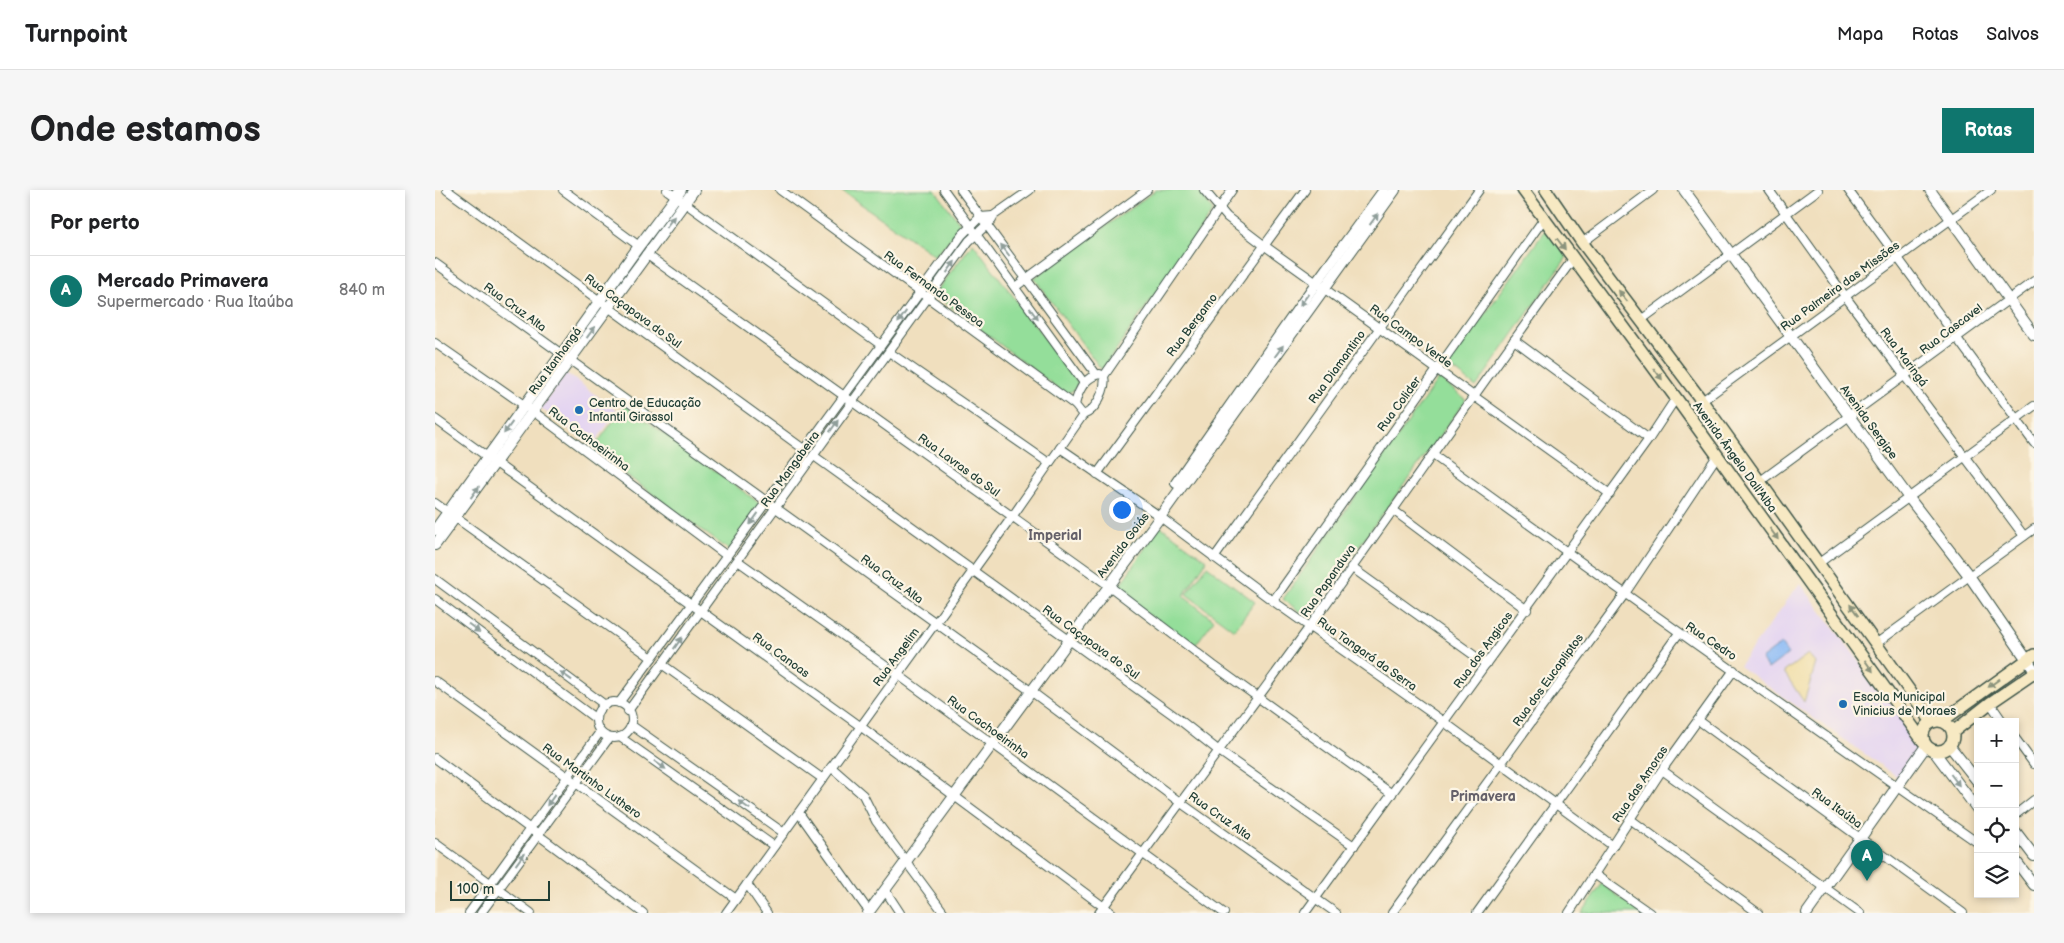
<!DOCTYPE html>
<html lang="pt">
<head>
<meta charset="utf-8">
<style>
	body { margin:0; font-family:"Balsamiq Sans",sans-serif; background:#f6f6f6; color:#202124 }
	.controls { position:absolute; right:15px; bottom:15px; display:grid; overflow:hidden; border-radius:0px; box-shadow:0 2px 8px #0003 }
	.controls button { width:45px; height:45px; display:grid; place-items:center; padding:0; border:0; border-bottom:1px solid #e0e0e0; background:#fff; color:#202124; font:25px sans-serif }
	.scale { position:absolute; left:15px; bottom:12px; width:100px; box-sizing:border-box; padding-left:5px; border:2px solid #1f3d34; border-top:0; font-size:14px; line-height:18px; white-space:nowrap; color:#1f3d34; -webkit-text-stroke:4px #fcf5e5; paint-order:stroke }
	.you { position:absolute; left:686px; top:319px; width:18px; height:18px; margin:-12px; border:4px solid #fff; border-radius:50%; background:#1a73e8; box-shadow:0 0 0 8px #1a73e833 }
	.badge { display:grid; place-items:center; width:32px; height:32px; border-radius:50%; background:#0f766e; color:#fff; font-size:16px; font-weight:700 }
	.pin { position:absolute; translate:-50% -41px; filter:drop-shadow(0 1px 2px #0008) }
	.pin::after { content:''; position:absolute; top:26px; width:18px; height:15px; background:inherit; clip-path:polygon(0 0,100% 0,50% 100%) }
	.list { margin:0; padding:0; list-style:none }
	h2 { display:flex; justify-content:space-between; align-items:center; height:65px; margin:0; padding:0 20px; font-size:21px }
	h2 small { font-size:16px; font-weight:400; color:#757577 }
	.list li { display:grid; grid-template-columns:32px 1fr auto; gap:15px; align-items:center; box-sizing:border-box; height:70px; padding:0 20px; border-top:1px solid #e0e0e0 }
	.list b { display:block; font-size:19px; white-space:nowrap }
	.list p { margin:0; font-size:16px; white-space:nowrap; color:#757577 }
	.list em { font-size:16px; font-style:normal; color:#757577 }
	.icon { flex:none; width:28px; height:28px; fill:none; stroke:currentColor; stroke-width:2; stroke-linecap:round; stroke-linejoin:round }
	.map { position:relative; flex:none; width:1599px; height:723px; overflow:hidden; border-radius:0px }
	header { display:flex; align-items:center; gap:30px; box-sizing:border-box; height:70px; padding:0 25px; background:#fff; border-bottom:1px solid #e0e0e0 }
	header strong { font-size:24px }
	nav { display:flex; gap:28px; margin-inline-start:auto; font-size:18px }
	.intro { display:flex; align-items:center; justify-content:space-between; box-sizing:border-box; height:120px; padding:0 30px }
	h1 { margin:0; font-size:35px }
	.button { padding:12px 22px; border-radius:0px; background:#0f766e; color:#fff; font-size:18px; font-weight:700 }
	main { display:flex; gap:30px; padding:0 30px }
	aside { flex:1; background:#fff; border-radius:0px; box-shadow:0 2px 8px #0003 }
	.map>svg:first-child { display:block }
	.built { fill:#e3d3f2 }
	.green { fill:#94de9a; stroke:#5a8e67 }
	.sand { fill:#eeda9e; stroke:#868c69 }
	.water { fill:#8abaf6; stroke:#547c95 }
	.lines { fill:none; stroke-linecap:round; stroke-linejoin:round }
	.minor-casing { stroke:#3e5549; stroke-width:10 }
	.tertiary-casing { stroke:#3e5549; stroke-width:12 }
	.secondary-casing { stroke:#3e5549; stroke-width:14 }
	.minor { stroke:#fff; stroke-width:8 }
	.tertiary { stroke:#fff; stroke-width:10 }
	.secondary { stroke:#f7e9c3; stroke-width:11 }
	.oneway { fill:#8f9e9a }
	.oneway2 { fill:#8b937c }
	.poi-dot { fill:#1f6fb2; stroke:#fcf5e5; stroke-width:2 }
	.labels { text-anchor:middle; stroke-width:4.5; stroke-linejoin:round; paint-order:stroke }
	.street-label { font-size:12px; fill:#1f3d34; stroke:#fcf5e5 }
	.poi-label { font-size:12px; fill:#1f3d34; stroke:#fcf5e5; text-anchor:start }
	.neighbourhood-label { font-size:14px; font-weight:bold; fill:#65616a; stroke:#fcf5e5 }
</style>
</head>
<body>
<header>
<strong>Turnpoint</strong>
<nav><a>Mapa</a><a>Rotas</a><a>Salvos</a></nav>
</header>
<div class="intro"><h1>Onde estamos</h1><a class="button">Rotas</a></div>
<main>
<aside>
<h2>Por perto<small></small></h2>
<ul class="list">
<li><span class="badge">A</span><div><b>Mercado Primavera</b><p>Supermercado · Rua Itaúba</p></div><em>840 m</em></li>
</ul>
</aside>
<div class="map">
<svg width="1599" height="723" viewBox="0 0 1599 723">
	<rect width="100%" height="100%" fill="#fcf5e5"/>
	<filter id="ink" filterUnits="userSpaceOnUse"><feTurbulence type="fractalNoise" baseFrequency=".02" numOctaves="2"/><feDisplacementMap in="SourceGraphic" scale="10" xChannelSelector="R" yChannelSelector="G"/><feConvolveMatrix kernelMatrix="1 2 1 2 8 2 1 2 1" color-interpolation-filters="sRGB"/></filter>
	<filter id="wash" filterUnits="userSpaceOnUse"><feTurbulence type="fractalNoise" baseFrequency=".0096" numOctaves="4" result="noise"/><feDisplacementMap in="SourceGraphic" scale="20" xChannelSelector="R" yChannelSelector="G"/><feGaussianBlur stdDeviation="1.12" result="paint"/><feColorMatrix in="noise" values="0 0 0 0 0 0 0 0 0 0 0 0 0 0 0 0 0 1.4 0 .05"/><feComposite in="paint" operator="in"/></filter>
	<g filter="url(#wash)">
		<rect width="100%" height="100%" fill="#f0dfbe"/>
		<g class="built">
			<path d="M 131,183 L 183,221 L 157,256 L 106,218 Z"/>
			<path d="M 1365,393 L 1486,553 L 1486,558 L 1464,588 L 1304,476 Z"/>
		</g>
		<g class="green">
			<path d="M 406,0 L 500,0 L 527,36 L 500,66 Z"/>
			<path d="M 721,0 L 763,0 L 778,21 L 669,177 L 666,179 L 599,88 Z"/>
			<path d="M 1112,38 L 1132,67 L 1041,197 L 1013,175 Z"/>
			<path d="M 538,53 L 643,192 C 641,200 637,202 629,203 L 499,104 Z"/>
			<path d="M 1004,188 L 1031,210 L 872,427 L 848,409 Z"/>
			<path d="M 190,215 L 327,315 L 294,360 L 157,260 Z"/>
			<path d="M 725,336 L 772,370 L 748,406 L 779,430 L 758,458 L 681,401 Z"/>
			<path d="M 772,376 L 820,412 L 799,440 L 751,404 Z"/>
			<path d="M 1167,694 L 1206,723 L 1147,723 Z"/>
		</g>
		<path class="sand" d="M 1373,464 L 1381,473 L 1369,512 L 1349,482 Z"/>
		<path class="water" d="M 1346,454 L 1353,464 L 1333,479 L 1326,469 Z"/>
	</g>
	<g filter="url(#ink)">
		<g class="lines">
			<g class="minor-casing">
				<g id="minor">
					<path d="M 12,0 L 370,260"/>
					<path d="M 128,0 L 204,56"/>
					<path d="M 232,0 L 446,155"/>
					<path d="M 345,0 L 640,215"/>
					<path d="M 509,0 L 649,193"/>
					<path d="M 526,0 L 661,184"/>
					<path d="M 769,0 L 792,27 L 830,56 L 1175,304"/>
					<path d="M 1334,0 L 1410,106 L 1589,346"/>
					<path d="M 1413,0 L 1599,253"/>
					<path d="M 1147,53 L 1218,0"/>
					<path d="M 211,64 L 673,395 L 778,475 L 957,604"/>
					<path d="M 0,73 L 597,502 L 746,613 L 901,723"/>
					<path d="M 580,97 L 712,0"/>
					<path d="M 1206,130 L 1383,0"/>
					<path d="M 1079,150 L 1214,249"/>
					<path d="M 0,153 L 99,222 L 292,366"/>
					<path d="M 454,162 L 614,273"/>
					<path d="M 665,184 L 669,186 C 672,198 661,221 648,225 L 640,215 C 643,201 649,187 665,184 Z"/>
					<path d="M 669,186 L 797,0"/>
					<path d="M 1267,211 L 1556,0"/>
					<path d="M 0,229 L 425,536 L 677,723"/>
					<path d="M 625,258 L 720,323 L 838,411 L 1009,532 L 1178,656"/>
					<path d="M 998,265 C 1178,396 1360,525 1543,653"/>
					<path d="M 379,266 L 741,527 L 784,561 L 919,656"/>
					<path d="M 662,284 L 870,0"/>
					<path d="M 1324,292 L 1599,91"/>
					<path d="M 0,313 L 217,468"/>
					<path d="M 958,320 L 1092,420"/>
					<path d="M 779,368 L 1044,0"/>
					<path d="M 303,371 L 462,484 L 789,723"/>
					<path d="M 1384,373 L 1599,216"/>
					<path d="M 916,377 L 1051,474"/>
					<path d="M 0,389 L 170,515"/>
					<path d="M 0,409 L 161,529"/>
					<path d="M 838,411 L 1108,30"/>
					<path d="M 1442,453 L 1599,339"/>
					<path d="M 228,475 L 388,589"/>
					<path d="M 0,491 L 301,709"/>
					<circle cx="179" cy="530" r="18"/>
					<path d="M 184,513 L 527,45 L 545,27 L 558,26"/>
					<path d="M 1555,513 L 1568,532"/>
					<path d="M 193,521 L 534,51 L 557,30 L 558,26 L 595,0"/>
					<path d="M 1263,530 L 1528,723"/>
					<path d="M 196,535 L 349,643"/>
					<path d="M 185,547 L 339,656"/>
					<path d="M 1580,548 L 1599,574"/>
					<path d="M 0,568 L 208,723"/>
					<path d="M 396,577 L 428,605 L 441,631 L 509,723"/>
					<path d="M 1227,580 L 1425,723"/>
					<path d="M 364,623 L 430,716"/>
					<path d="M 1580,625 L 1599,610"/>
					<path d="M 1195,629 L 1323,723"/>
					<path d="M 0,653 L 96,723"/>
					<path d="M 1159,684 L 1215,723"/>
					<path d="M 312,694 L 332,723"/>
					<path d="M 450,700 L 465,723"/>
					<path d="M 34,723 L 165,542"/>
					<path d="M 46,723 L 174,548"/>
					<path d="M 291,723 L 577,327 L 648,225"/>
					<path d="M 664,723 C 734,628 804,534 873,439 C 962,316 1048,191 1138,69"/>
					<path d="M 870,723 L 1214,249 L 1241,208"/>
					<path d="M 957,723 L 1189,405 L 1282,266"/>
					<path d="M 1042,723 L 1244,443"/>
					<path d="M 1134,723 L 1227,580 L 1299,480"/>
				</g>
			</g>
			<g class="tertiary-casing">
				<g id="tertiary">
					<path d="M 1249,0 L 1474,308 L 1535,387 L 1599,480"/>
					<path d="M 1495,0 L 1599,145"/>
					<path d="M 741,293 L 881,93 L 949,0"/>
					<path d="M 0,340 L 204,56 L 246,0"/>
					<path d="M 0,355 L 259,0"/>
					<path d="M 1514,555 L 1543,592"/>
					<path d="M 1498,560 L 1543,620"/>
					<path d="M 1580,641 L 1599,666"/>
					<path d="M 1580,670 L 1599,695"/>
					<path d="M 433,723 L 725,327 L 960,0"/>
					<path d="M 1372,723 L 1491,556"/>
				</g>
			</g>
			<g class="secondary-casing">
				<g id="secondary">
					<path d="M 1088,0 L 1241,208 L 1488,551"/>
					<path d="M 1111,0 L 1146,51 L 1267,211 L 1497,532"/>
					<circle cx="1503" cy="546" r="15"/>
					<path d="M 1507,531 L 1599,465"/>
					<path d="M 1518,542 L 1555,513 L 1599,483"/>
				</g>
			</g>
			<use href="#minor" class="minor"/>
			<use href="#tertiary" class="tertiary"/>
			<use href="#secondary" class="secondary"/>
		</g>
		<defs><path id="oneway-solid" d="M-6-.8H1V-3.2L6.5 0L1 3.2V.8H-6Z" transform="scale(1.25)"/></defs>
		<g class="oneway">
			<use href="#oneway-solid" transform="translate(939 29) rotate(-54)"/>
			<use href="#oneway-solid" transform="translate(235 32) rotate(-53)"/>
			<use href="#oneway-solid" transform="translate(570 60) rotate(-127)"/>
			<use href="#oneway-solid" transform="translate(516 77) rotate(-54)"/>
			<use href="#oneway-solid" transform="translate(869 110) rotate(125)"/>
			<use href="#oneway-solid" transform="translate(599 124) rotate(54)"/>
			<use href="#oneway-solid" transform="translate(467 127) rotate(125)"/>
			<use href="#oneway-solid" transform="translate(156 142) rotate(-54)"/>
			<use href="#oneway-solid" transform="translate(844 161) rotate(-54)"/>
			<use href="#oneway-solid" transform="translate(399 236) rotate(-55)"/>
			<use href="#oneway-solid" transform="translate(73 238) rotate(126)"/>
			<use href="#oneway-solid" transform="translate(40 302) rotate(-54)"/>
			<use href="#oneway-solid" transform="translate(319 329) rotate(126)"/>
			<use href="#oneway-solid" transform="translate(39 438) rotate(37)"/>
			<use href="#oneway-solid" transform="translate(243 453) rotate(-55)"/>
			<use href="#oneway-solid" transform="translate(131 486) rotate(-144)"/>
			<use href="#oneway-solid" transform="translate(225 575) rotate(35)"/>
			<use href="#oneway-solid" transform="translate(1520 590) rotate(53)"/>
			<use href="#oneway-solid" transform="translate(116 610) rotate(126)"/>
			<use href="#oneway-solid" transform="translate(309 615) rotate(-145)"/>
			<use href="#oneway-solid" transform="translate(85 669) rotate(-54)"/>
		</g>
		<g class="oneway2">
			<use href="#oneway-solid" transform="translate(1126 54) rotate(53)"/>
			<use href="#oneway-solid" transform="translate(1188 106) rotate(-128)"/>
			<use href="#oneway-solid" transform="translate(1223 184) rotate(53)"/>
			<use href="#oneway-solid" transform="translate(1339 344) rotate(54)"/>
			<use href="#oneway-solid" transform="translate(1419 420) rotate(-126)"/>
			<use href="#oneway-solid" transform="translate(1434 476) rotate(54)"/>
			<use href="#oneway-solid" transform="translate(1559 493) rotate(144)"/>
		</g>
	</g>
	<g class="poi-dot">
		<circle cx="144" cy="220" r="5"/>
		<circle cx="1408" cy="514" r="5"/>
	</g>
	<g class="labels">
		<g class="street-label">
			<text transform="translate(1405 96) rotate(-36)" y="4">Rua Palmeira das Missões</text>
			<text transform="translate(499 99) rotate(36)" y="4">Rua Fernando Pessoa</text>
			<text transform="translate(80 117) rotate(36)" y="4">Rua Cruz Alta</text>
			<text transform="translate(198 121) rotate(36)" y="4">Rua Caçapava do Sul</text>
			<text transform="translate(757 135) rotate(-53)" y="4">Rua Bergamo</text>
			<text transform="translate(1516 139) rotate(-37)" y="4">Rua Cascavel</text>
			<text transform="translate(976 146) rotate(36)" y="4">Rua Campo Verde</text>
			<text transform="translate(1469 167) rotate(53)" y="4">Rua Maringá</text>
			<text transform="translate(120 171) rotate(-54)" y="4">Rua Itanhangá</text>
			<text transform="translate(902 177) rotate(-54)" y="4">Rua Diamantino</text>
			<text transform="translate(964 214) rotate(-54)" y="4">Rua Colider</text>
			<text transform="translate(1434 232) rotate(54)" y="4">Avenida Sergipe</text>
			<text transform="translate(154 249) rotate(37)" y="4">Rua Cachoeirinha</text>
			<text transform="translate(1300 267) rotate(54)" y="4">Avenida Ângelo Dall'Alba</text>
			<text transform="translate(524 275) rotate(36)" y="4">Rua Lavras do Sul</text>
			<text transform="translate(355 279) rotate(-54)" y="4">Rua Mangabeira</text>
			<text transform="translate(688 355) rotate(-53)" y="4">Avenida Goiás</text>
			<text transform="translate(457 389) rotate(36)" y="4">Rua Cruz Alta</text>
			<text transform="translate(893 391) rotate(-55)" y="4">Rua Papanduva</text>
			<text transform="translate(1276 451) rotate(34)" y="4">Rua Cedro</text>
			<text transform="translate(656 452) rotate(36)" y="4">Rua Caçapava do Sul</text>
			<text transform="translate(1048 460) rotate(-54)" y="4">Rua dos Angicos</text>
			<text transform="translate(932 464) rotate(35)" y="4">Rua Tangará da Serra</text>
			<text transform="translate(346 465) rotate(36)" y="4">Rua Canoas</text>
			<text transform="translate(461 467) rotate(-54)" y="4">Rua Angelim</text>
			<text transform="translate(1113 490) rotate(-54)" y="4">Rua dos Eucapliptos</text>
			<text transform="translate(553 537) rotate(36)" y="4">Rua Cachoeirinha</text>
			<text transform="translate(157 591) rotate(36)" y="4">Rua Martinho Luthero</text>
			<text transform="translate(1205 594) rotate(-56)" y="4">Rua das Amoras</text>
			<text transform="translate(1402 618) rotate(36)" y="4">Rua Itaúba</text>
			<text transform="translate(785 626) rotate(35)" y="4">Rua Cruz Alta</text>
		</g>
		<g class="poi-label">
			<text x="154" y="217">Centro de Educação<tspan x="154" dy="14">Infantil Girassol</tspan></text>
			<text x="1418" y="511">Escola Municipal<tspan x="1418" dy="14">Vinicius de Moraes</tspan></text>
		</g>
		<g class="neighbourhood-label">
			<text x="620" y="350">Imperial</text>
			<text x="1048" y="611">Primavera</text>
		</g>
	</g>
</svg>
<div class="controls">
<button>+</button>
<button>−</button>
<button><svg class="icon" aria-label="locate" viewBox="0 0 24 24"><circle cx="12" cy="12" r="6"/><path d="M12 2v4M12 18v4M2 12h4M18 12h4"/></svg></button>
<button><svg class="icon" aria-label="layers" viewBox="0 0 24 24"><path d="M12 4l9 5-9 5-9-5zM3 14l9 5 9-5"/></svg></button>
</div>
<div class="scale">100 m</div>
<div class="you"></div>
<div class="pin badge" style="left:1432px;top:691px">A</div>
</div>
</main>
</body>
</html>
